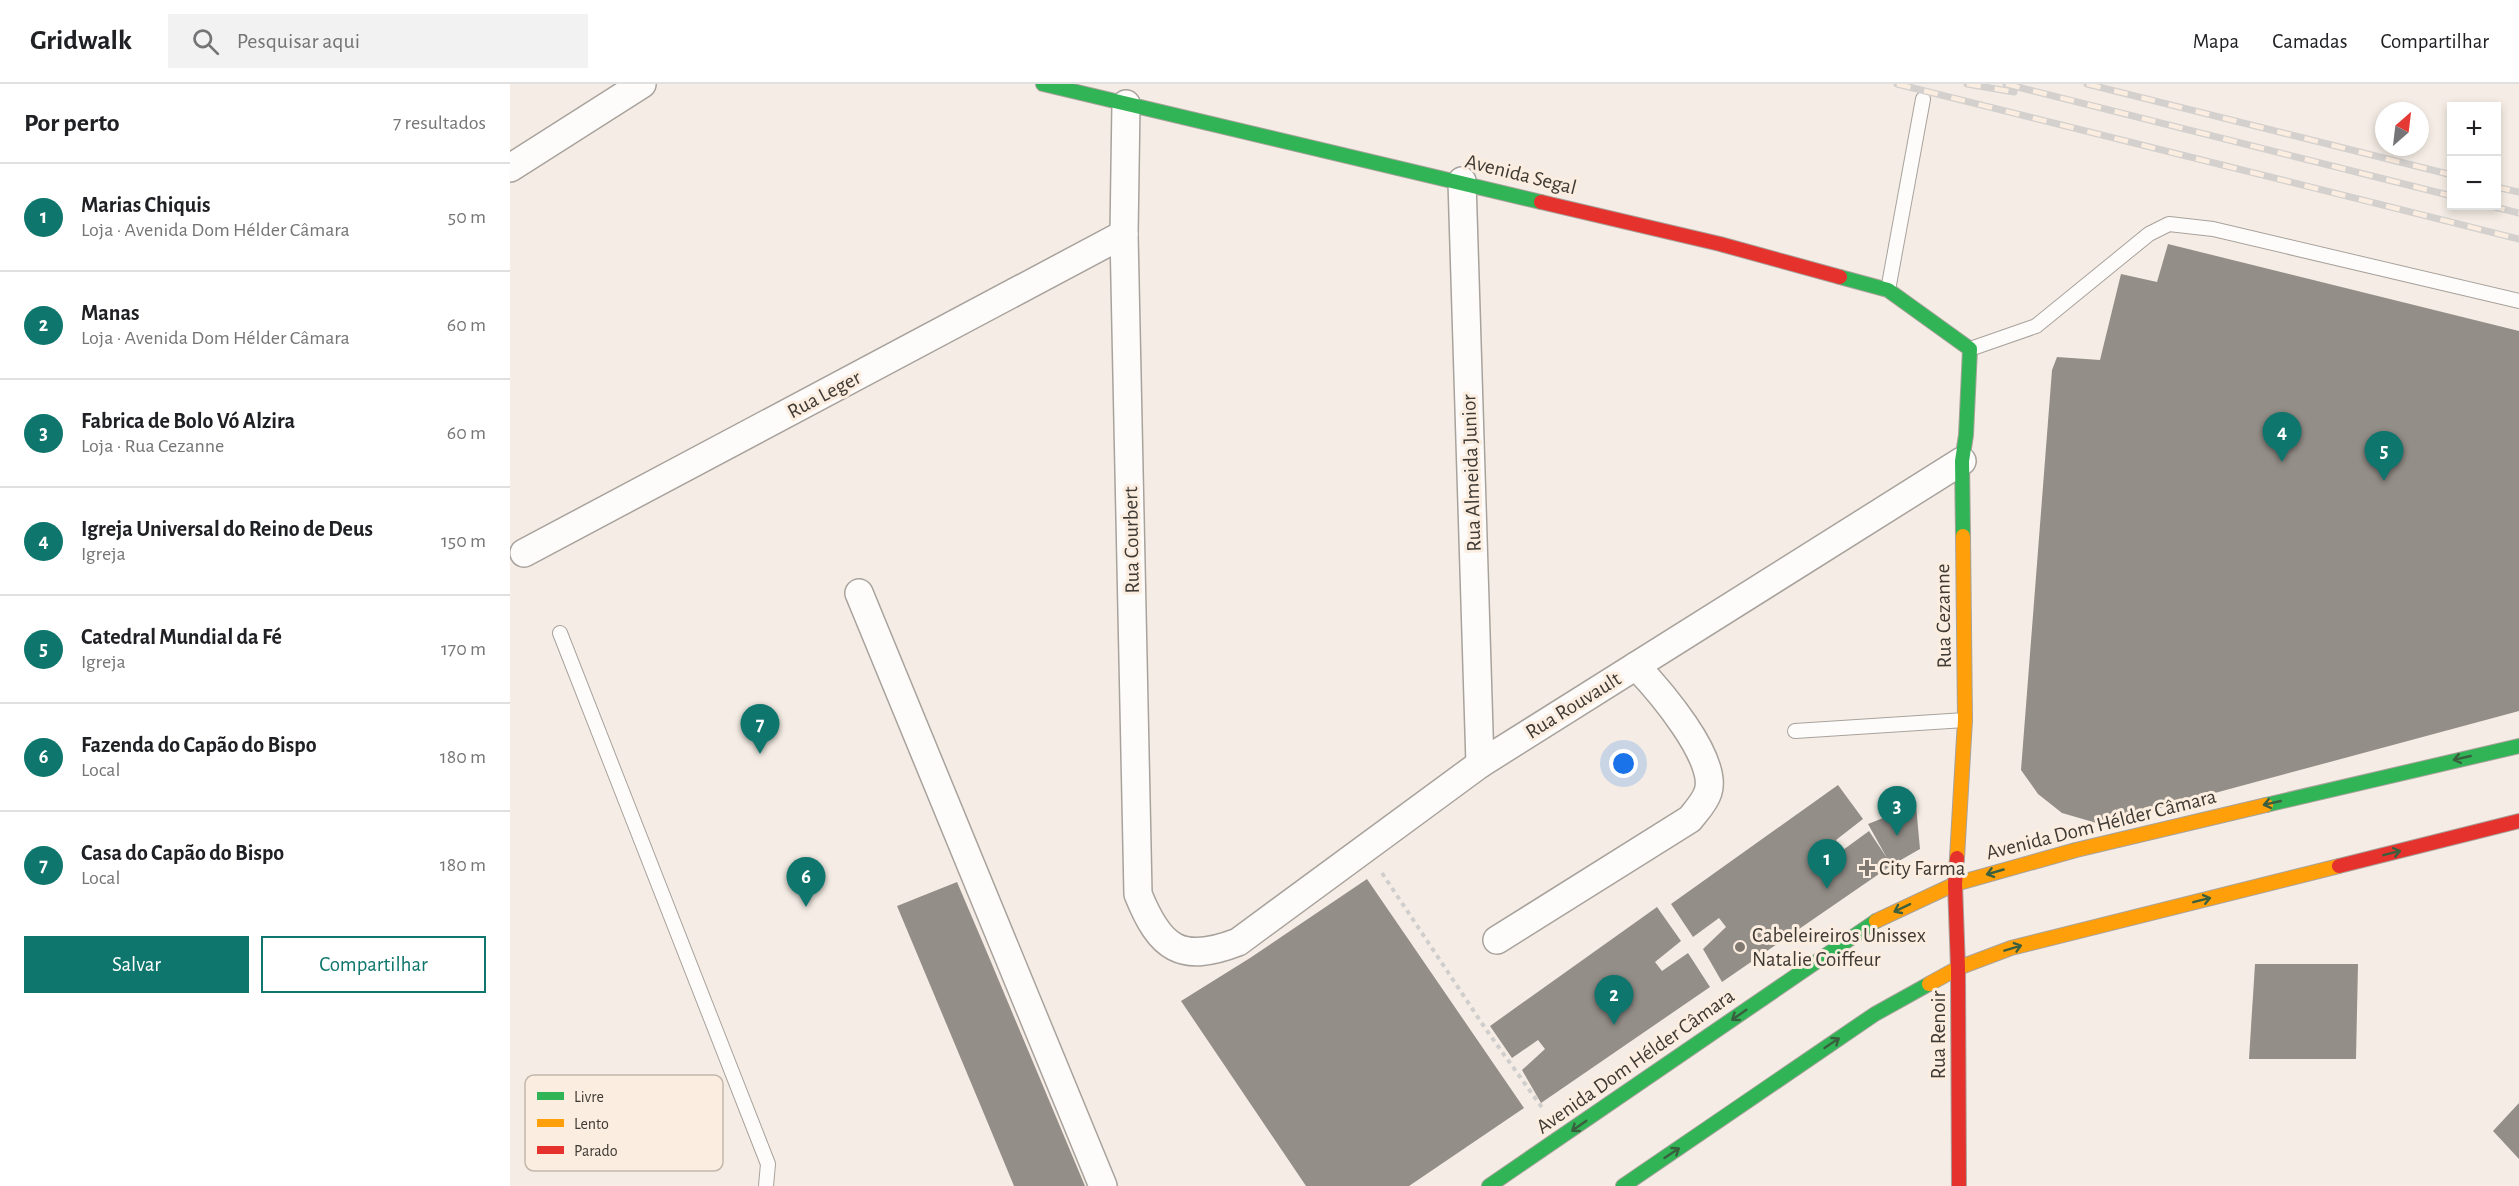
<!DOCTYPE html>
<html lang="pt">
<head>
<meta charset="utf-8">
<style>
	body { margin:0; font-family:"Alegreya Sans",sans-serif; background:#f2f2f2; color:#202124 }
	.controls { position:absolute; right:18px; top:18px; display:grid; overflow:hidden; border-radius:0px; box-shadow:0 3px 9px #0003 }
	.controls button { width:54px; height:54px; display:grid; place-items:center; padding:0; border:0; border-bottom:2px solid #e0e0e0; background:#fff; color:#202124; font:30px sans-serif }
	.compass { position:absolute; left:1865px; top:18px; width:54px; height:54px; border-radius:50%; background:#fff; box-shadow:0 3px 9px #0003; rotate:28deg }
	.you { position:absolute; left:1114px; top:680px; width:21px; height:21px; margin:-15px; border:4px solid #fff; border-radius:50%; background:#1a73e8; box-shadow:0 0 0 9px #1a73e833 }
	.badge { display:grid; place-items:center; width:39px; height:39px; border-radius:50%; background:#0f766e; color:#fff; font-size:20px; font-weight:700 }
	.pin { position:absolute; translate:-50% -50px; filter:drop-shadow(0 2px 3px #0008) }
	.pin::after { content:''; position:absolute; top:32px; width:21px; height:18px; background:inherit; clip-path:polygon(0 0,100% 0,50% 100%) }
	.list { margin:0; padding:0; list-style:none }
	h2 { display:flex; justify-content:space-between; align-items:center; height:78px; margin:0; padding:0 24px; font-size:26px }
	h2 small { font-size:20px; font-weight:400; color:#757577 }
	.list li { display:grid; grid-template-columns:39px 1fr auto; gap:18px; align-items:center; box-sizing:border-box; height:108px; padding:0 24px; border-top:2px solid #e0e0e0 }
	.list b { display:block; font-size:22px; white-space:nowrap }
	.list p { margin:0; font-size:20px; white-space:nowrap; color:#757577 }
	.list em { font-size:20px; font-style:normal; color:#757577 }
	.actions { display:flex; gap:12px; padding:18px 24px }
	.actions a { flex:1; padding:14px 0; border:2px solid #0f766e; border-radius:0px; text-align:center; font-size:21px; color:#0f766e }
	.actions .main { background:#0f766e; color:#fff }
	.icon { flex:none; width:33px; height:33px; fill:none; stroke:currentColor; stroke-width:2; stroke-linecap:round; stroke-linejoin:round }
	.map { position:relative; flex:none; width:2009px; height:1102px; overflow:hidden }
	header { display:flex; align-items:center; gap:36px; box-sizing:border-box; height:84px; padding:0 30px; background:#fff; border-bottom:2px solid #e0e0e0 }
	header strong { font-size:28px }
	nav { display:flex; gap:33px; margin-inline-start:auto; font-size:21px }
	.search { width:420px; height:54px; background:#f2f2f2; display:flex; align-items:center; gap:15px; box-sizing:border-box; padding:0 21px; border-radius:0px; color:#757577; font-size:22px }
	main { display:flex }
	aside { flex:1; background:#fff }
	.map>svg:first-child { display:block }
	.building { fill:#948e88 }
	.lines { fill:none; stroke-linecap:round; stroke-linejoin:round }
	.lane-casing { stroke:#a8a29c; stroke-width:16 }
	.street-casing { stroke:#a8a29c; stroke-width:30 }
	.fast-casing { stroke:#a8a29c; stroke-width:16 }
	.slow-casing { stroke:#a8a29c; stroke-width:16 }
	.jam-casing { stroke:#a8a29c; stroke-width:16 }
	.path { stroke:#d0cecc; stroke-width:4; stroke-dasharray:4.5 4.5; stroke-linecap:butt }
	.lane { stroke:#fefcfb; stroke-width:14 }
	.street { stroke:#fefcfb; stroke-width:27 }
	.fast { stroke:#30b455; stroke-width:14 }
	.slow { stroke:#ff9f0a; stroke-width:14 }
	.jam { stroke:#e5322d; stroke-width:14 }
	.rail-casing { stroke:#d3d0ce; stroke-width:7 }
	.rail { stroke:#fbeddf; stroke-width:4.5; stroke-dasharray:14; stroke-linecap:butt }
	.oneway { stroke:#3a5f3e }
	.poi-dot { fill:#7f7972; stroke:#fbeddf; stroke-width:2 }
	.labels { text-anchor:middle; stroke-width:6; stroke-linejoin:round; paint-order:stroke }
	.street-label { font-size:21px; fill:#3f3a34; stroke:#fbeddf }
	.poi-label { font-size:21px; fill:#3f3a34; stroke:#fbeddf; text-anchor:start }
	.key { fill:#fbeddf; stroke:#c3b7ac; stroke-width:1.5 }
	.key-label { font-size:16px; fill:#3f3a34 }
</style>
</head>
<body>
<header>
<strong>Gridwalk</strong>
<div class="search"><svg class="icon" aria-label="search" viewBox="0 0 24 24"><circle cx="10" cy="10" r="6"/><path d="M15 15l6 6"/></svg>Pesquisar aqui</div>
<nav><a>Mapa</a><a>Camadas</a><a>Compartilhar</a></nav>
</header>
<main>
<aside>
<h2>Por perto<small>7 resultados</small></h2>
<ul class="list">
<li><span class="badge">1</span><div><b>Marias Chiquis</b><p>Loja · Avenida Dom Hélder Câmara</p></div><em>50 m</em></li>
<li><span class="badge">2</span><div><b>Manas</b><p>Loja · Avenida Dom Hélder Câmara</p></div><em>60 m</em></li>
<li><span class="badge">3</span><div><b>Fabrica de Bolo Vó Alzira</b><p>Loja · Rua Cezanne</p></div><em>60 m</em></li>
<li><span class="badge">4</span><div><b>Igreja Universal do Reino de Deus</b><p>Igreja</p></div><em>150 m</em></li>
<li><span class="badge">5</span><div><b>Catedral Mundial da Fé</b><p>Igreja</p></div><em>170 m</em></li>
<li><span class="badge">6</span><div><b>Fazenda do Capão do Bispo</b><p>Local</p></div><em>180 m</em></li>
<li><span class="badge">7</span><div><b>Casa do Capão do Bispo</b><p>Local</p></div><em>180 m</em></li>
</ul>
<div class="actions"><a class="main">Salvar</a><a>Compartilhar</a></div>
</aside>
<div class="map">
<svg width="2009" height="1102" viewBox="0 0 2009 1102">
	<rect width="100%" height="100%" fill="#f5ede5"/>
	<g class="building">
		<path d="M 1658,160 L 2009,247 L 2009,627 L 1590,740 L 1552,729 L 1528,710 L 1511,686 L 1542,286 L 1547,273 L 1590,276 L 1611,190 L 1647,198 Z"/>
		<path d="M 1328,701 L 1353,735 L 1326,756 L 1333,766 L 1359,747 L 1377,774 L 1358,740 L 1406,721 L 1410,765 L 1382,781 L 1212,898 L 1193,865 L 1216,843 L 1209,834 L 1183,853 L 1161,820 Z"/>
		<path d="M 857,795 L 1014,1024 L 899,1102 L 796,1102 L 671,917 L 740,874 Z"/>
		<path d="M 447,798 L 476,866 L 575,1102 L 504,1102 L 477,1037 L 387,822 Z"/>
		<path d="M 1147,823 L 1171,857 L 1145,878 L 1152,887 L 1178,869 L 1200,903 L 1031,1019 L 1012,986 L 1035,965 L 1028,956 L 1002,974 L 980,942 Z"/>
		<path d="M 1745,880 L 1848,880 L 1846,975 L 1739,975 Z"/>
		<path d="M 2009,1019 L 2009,1075 L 1983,1047 Z"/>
	</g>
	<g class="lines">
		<g class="lane-casing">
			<g id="lane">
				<path d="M 1378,206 L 1413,15"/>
				<path d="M 1460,265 L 1526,242 L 1639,150 L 1659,140 L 1703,145 L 2009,217"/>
				<path d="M 50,549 L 258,1080 L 256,1102"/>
				<path d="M 1285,647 L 1455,636"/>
			</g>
		</g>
		<g class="street-casing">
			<g id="street">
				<path d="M 616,20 L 614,150 L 628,810 C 650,865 671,880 728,858 L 970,680 L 1452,377"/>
				<path d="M 0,84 L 132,0"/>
				<path d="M 952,97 L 970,680"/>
				<path d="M 14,469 L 614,150"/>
				<path d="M 349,509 L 593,1102"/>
				<path d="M 987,856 L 1180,735 C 1187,726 1195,718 1198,708 C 1209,675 1148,605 1126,582"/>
			</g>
		</g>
		<g class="fast-casing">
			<g id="fast">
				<path d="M 533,0 L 1031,118"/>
				<path d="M 1330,193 L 1378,206 L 1460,265 L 1456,351 L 1452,377 L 1453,452"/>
				<path d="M 1756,721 L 2009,662"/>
				<path d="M 979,1102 L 1366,837"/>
				<path d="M 1113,1102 L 1365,930 L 1419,900"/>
			</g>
		</g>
		<g class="slow-casing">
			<g id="slow">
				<path d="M 1447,774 L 1455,636 L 1453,452"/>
				<path d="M 1366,837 L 1445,800 L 1566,766 L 1756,721"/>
				<path d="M 1419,900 L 1448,884 L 1501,864 L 1829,782"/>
			</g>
		</g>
		<g class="jam-casing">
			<g id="jam">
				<path d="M 1031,118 L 1210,160 L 1330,193"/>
				<path d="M 1447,774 L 1445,800 L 1448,884 L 1449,1102"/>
				<path d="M 1829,782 L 2009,737"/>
			</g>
		</g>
		<path class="path" d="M 872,789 L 975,944 L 1033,1025"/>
		<use href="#lane" class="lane"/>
		<use href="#street" class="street"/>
		<use href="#fast" class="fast"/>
		<use href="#slow" class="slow"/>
		<use href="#jam" class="jam"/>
		<g class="rail-casing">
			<g id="rail">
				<path d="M 1387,0 L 2009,155"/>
				<path d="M 1457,0 L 1504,8"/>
				<path d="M 1496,0 L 1942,112"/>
				<path d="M 1577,0 L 1942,91"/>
				<path d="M 1986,103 L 2009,108"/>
				<path d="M 1981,122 L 2009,129"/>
			</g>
		</g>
		<use href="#rail" class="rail"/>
	</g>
	<defs><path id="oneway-shaft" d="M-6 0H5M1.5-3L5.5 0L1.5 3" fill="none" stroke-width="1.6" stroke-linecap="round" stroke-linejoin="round" transform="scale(1.5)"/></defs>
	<g class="oneway">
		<use href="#oneway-shaft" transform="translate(1952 674) rotate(167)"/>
		<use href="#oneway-shaft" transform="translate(1762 719) rotate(167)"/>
		<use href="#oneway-shaft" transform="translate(1882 769) rotate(-14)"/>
		<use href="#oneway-shaft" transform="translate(1485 788) rotate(164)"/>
		<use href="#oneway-shaft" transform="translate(1692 816) rotate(-14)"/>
		<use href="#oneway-shaft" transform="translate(1392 824) rotate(154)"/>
		<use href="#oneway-shaft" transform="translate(1503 864) rotate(-17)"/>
		<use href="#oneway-shaft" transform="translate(1229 931) rotate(145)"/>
		<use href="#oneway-shaft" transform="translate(1322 959) rotate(-34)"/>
		<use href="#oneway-shaft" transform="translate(1069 1042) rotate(145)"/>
		<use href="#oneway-shaft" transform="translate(1162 1069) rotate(-34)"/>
	</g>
	<g class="poi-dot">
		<path d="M1354 775h6v6h6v6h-6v6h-6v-6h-6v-6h6z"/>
		<circle cx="1230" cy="863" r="6"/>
	</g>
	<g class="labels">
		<g class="street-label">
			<text transform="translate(1011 90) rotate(14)" y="7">Avenida Segal</text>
			<text transform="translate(314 310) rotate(-28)" y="7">Rua Leger</text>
			<text transform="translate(961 389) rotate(-92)" y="7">Rua Almeida Junior</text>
			<text transform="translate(621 456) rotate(-91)" y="7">Rua Courbert</text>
			<text transform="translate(1433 532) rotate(-91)" y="7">Rua Cezanne</text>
			<text transform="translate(1063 621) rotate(-32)" y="7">Rua Rouvault</text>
			<text transform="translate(1591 740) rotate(-14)" y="7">Avenida Dom Hélder Câmara</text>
			<text transform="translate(1428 951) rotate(-90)" y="7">Rua Renoir</text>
			<text transform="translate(1125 977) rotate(-35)" y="7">Avenida Dom Hélder Câmara</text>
		</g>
		<g class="poi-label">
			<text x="1369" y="791">City Farma</text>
			<text x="1242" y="858">Cabeleireiros Unissex<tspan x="1242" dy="24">Natalie Coiffeur</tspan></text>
		</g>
	</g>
	<rect x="15" y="991" width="198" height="96" rx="9" class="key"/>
	<rect x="27" y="1008" width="27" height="8" fill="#30b455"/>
	<rect x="27" y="1035" width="27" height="8" fill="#ff9f0a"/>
	<rect x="27" y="1062" width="27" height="8" fill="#e5322d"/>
	<g class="key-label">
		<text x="64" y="1018">Livre</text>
		<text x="64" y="1045">Lento</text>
		<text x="64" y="1072">Parado</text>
	</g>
</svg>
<div class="controls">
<button>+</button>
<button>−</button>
</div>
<svg class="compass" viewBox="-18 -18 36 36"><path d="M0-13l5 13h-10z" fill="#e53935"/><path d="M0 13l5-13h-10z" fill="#757577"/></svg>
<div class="you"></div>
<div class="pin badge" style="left:1317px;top:805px">1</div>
<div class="pin badge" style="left:1104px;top:941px">2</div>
<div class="pin badge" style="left:1387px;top:752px">3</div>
<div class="pin badge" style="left:1772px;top:378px">4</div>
<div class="pin badge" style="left:1874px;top:397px">5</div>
<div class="pin badge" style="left:296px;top:823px">6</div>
<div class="pin badge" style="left:250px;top:670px">7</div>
</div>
</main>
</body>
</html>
